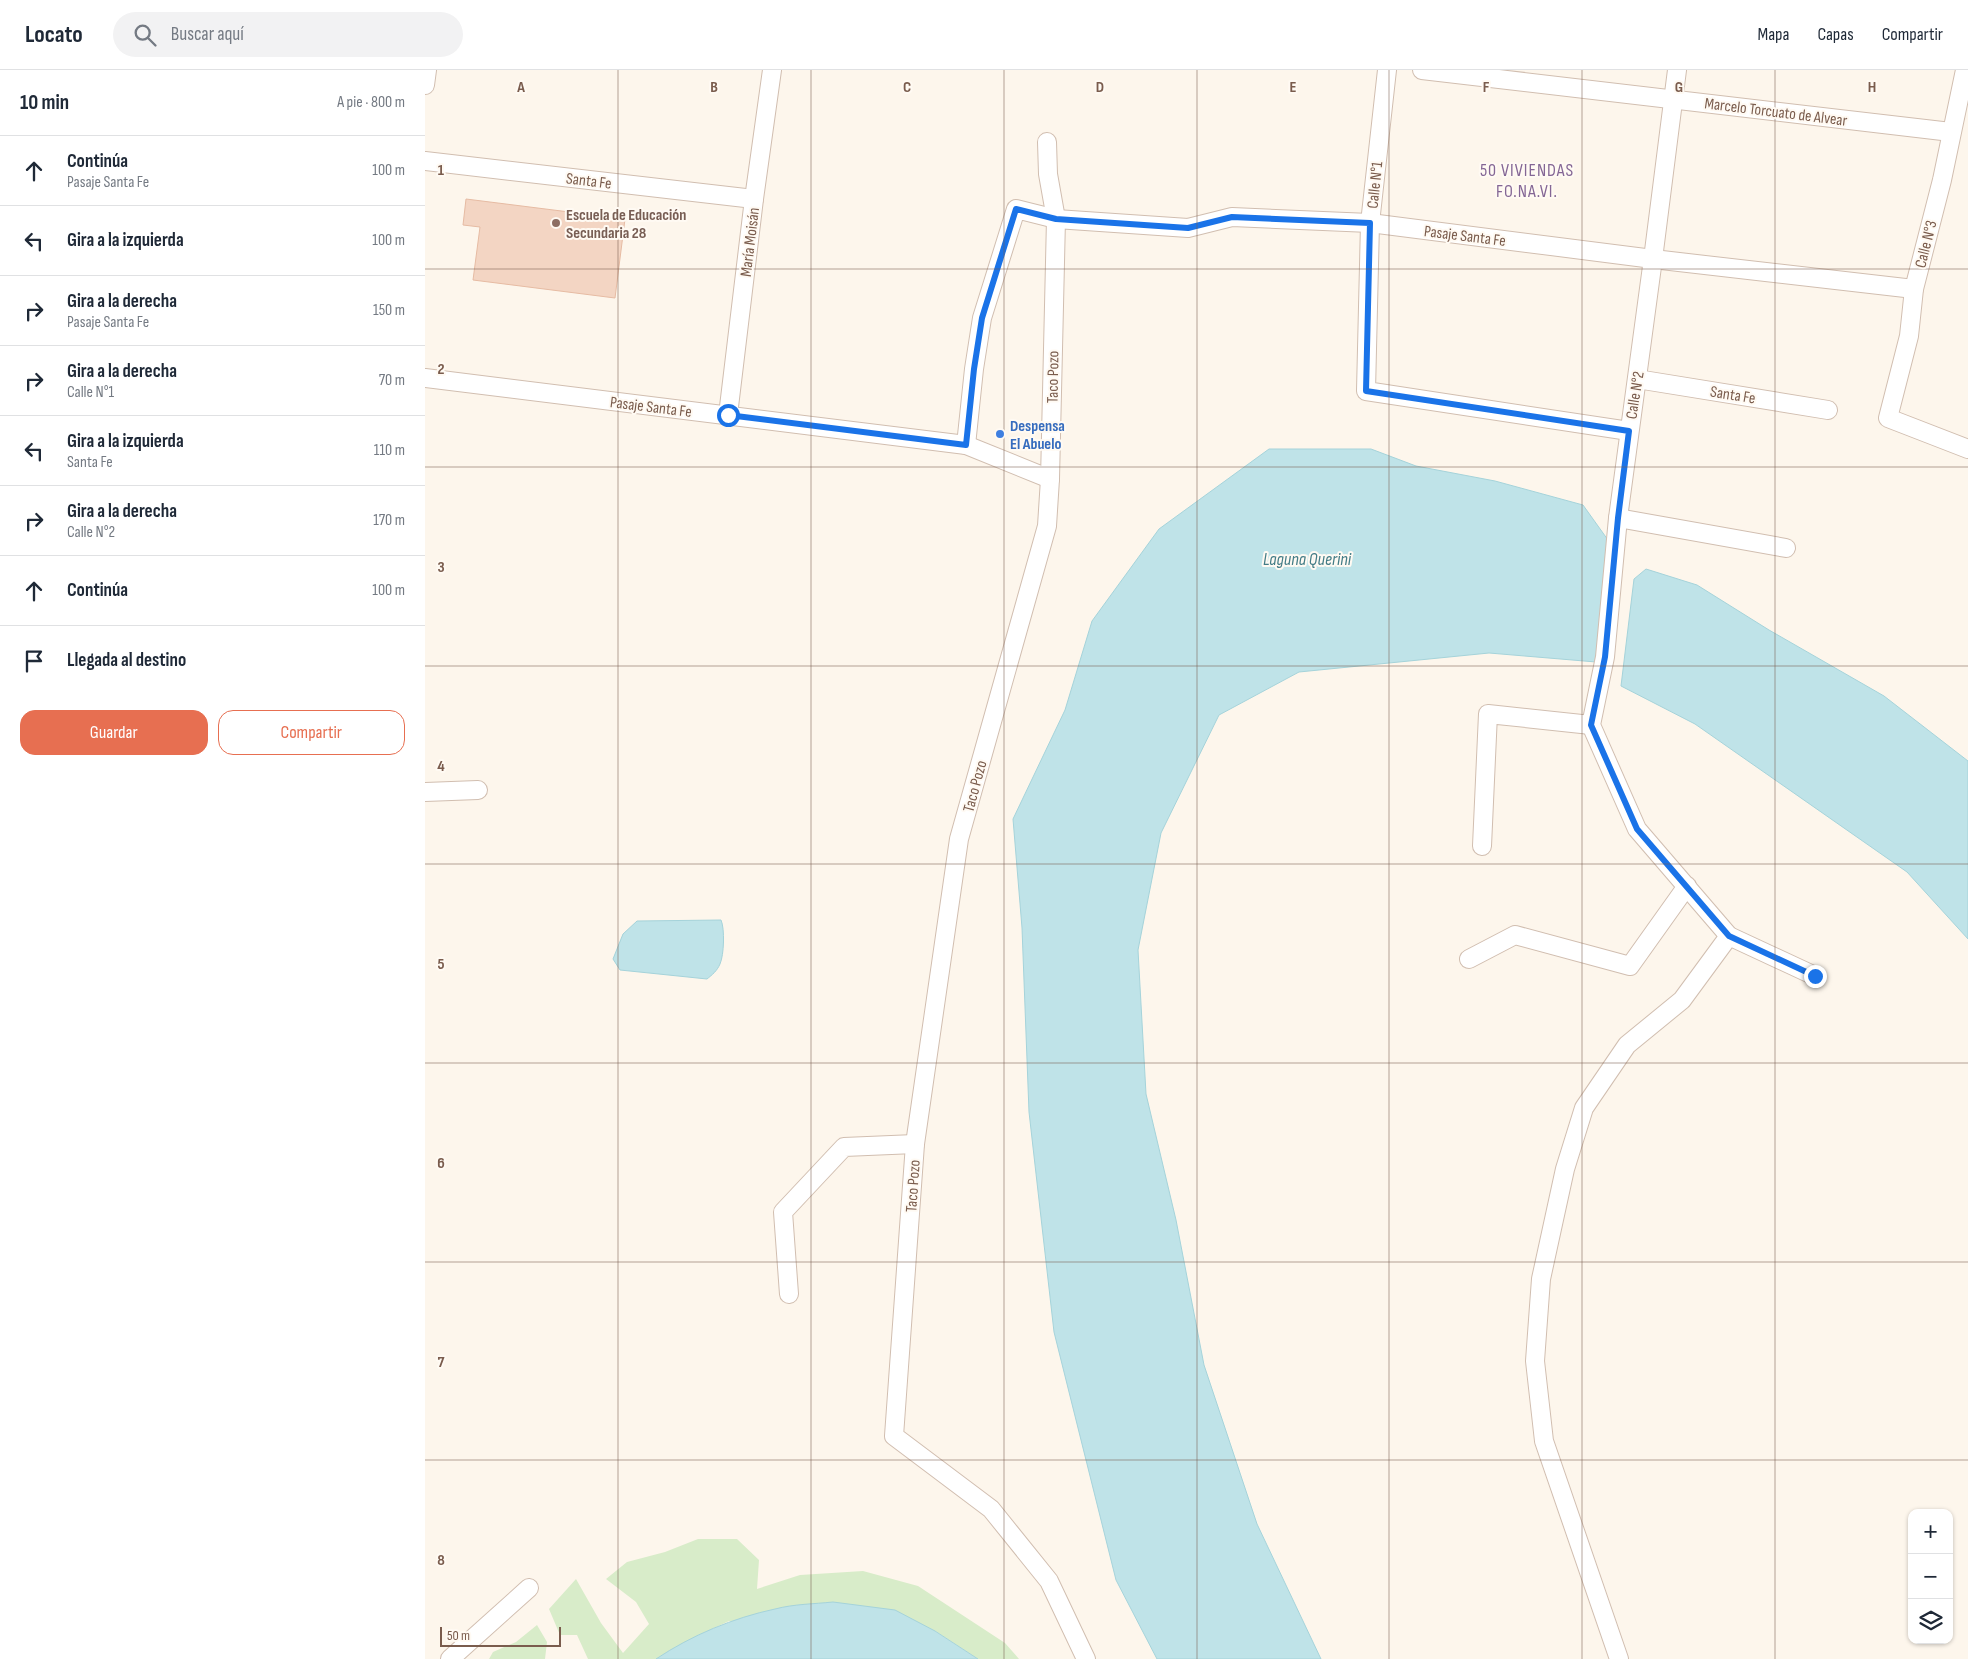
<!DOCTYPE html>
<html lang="es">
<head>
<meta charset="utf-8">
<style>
	body { margin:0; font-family:"Sofia Sans Condensed",sans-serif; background:#f2f2f3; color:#1f2937 }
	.controls { position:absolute; right:15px; bottom:15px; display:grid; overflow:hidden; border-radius:10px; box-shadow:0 1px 4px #0004 }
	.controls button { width:45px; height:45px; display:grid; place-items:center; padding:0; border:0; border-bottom:1px solid #e0e1e3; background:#fff; color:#1f2937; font:25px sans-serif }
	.scale { position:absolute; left:15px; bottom:12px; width:121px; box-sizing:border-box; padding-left:5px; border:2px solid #7a5c4d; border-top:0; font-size:14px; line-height:18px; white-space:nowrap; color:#7a5c4d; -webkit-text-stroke:4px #fffaf3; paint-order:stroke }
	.stop { position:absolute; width:15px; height:15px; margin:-11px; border:4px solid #1a73e8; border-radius:50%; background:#fff }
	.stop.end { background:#1a73e8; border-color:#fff; box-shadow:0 1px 5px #0008 }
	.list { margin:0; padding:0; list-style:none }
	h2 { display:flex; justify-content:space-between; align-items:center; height:65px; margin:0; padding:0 20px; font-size:21px }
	h2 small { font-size:16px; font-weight:400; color:#747a83 }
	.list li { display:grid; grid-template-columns:32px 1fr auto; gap:15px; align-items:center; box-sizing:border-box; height:70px; padding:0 20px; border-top:1px solid #e0e1e3 }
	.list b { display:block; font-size:19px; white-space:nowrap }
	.list p { margin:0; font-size:16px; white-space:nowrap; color:#747a83 }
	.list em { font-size:16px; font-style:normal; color:#747a83 }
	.actions { display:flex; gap:10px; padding:15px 20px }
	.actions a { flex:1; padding:11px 0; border:1px solid #e76f51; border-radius:15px; text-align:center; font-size:18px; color:#e76f51 }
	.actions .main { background:#e76f51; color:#fff }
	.icon { flex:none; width:28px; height:28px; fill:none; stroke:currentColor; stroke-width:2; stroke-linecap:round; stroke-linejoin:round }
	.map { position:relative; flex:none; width:1543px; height:1589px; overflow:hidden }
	header { display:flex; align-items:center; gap:30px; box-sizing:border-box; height:70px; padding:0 25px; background:#fff; border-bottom:1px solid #e0e1e3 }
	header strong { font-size:24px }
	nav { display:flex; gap:28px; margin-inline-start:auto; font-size:18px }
	.search { width:350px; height:45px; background:#f2f2f3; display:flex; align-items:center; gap:12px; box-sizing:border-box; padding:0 18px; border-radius:28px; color:#747a83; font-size:19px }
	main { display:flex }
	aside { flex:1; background:#fff }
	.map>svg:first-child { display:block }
	.green { fill:#d8ecc9 }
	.water { fill:#bfe3e8; stroke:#a5d3da }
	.building { fill:#f3d5c3; stroke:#e6bba3 }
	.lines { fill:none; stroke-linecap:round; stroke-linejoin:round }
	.minor-casing { stroke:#d1beb0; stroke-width:20 }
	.minor { stroke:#fff; stroke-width:18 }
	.route { stroke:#1a73e8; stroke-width:6 }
	.grid { fill:none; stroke:#7a5c4d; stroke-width:1; stroke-opacity:0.55 }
	.education-dot { fill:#8d6e63; stroke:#fffaf3; stroke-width:2 }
	.shop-dot { fill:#3f7fe0; stroke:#fffaf3; stroke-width:2 }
	.labels { text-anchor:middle; stroke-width:4; stroke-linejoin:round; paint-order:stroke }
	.street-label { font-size:16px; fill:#7a5c4d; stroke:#fffaf3 }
	.education-label { font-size:16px; font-weight:bold; fill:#785e54; stroke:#fffaf3; text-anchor:start }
	.shop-label { font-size:16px; font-weight:bold; fill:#366cbe; stroke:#fffaf3; text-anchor:start }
	.neighbourhood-label { font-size:18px; letter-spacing:1px; fill:#846695; stroke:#fffaf3 }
	.water-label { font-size:18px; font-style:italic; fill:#437c86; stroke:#fffaf3 }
	.grid-label { font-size:16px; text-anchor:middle; font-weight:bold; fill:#7a5c4d; stroke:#fffaf3; stroke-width:4; stroke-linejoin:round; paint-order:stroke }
</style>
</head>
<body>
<header>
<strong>Locato</strong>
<div class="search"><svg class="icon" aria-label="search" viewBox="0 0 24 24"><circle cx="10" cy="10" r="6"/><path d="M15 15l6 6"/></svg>Buscar aquí</div>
<nav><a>Mapa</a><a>Capas</a><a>Compartir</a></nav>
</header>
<main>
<aside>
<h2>10 min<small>A pie · 800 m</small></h2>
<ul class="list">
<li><svg class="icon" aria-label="ahead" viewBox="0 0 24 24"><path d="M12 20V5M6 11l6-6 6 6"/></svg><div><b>Continúa</b><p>Pasaje Santa Fe</p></div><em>100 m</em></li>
<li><svg class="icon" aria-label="left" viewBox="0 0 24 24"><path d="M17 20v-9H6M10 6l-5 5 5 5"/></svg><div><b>Gira a la izquierda</b></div><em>100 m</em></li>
<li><svg class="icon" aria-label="right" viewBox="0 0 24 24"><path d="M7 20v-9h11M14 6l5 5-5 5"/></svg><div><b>Gira a la derecha</b><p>Pasaje Santa Fe</p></div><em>150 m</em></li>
<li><svg class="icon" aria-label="right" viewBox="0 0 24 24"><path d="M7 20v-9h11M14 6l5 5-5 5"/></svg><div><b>Gira a la derecha</b><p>Calle N°1</p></div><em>70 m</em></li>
<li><svg class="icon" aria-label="left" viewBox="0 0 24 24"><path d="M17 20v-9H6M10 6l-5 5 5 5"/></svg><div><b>Gira a la izquierda</b><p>Santa Fe</p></div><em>110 m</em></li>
<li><svg class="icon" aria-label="right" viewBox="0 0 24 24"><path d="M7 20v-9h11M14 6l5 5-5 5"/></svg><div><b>Gira a la derecha</b><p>Calle N°2</p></div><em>170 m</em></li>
<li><svg class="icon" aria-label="ahead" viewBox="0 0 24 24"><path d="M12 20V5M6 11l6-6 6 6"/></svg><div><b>Continúa</b></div><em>100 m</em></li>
<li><svg class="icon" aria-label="arrive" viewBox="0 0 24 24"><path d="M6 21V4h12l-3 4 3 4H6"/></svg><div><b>Llegada al destino</b></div></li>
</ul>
<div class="actions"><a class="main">Guardar</a><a>Compartir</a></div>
</aside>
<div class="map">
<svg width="1543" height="1589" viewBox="0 0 1543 1589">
	<rect width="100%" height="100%" fill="#fdf6ec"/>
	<g class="green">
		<path d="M 273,1469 L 312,1469 L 334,1490 L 332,1519 L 375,1505 L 438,1501 L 493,1516 L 580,1573 L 594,1589 L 553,1589 L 510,1561 L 304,1551 L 272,1566 L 231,1589 L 163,1589 L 152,1565 L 135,1565 L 124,1539 L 151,1509 L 176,1553 L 198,1583 L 224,1554 L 211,1532 L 181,1509 L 202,1492 L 240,1482 Z"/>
		<path d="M 112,1555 L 122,1572 L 120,1589 L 64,1589 L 68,1582 L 91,1572 Z"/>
	</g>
	<g class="water">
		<path d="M 844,379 L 946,379 L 991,396 L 1070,411 L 1158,435 L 1183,470 L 1171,592 L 1064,583 L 874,602 L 794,645 L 736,763 L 713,880 L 721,1024 L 751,1150 L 779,1295 L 832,1454 L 896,1589 L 732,1589 L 691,1510 L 629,1262 L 604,1042 L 597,858 L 588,749 L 640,640 L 667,551 L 734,459 Z"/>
		<path d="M 1221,499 L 1272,515 L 1344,560 L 1459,626 L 1543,691 L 1543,869 L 1482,802 L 1270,654 L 1196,616 L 1209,509 Z"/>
		<path d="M 296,850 C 300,859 299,885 295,894 C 292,901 287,905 282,909 L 195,900 L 188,889 L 198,864 L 212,851 Z"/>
		<path d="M 408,1532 L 470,1540 L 510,1561 L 553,1589 L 231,1589 C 267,1565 308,1548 350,1539 C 369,1534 389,1534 408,1532 Z"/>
	</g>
	<path class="building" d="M 41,129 L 200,149 L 190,228 L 48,210 L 55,157 L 38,155 Z"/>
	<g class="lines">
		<g class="minor-casing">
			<g id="minor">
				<path d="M 962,0 L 945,153 L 941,321 L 1204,361"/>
				<path d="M 997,0 L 1526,62"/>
				<path d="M 1540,0 L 1517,110 L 1489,219 L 1484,266 L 1463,348 L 1543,379"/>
				<path d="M 0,15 L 2,0"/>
				<path d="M 622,72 L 623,104 L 631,149 L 625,409 L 622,456 L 534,769 L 490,1074 L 469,1366 L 566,1439 L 624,1511 L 661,1589"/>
				<path d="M 0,91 L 329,129"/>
				<path d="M 0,308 L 541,375 L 625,409"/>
				<path d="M 1212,309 L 1403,340"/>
				<path d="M 303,345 L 329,129 L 347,0"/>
				<path d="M 541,375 L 549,299 L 557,248 L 591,139 L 631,149 L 763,158 L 807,147 L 945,153 L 1228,189 L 1489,219"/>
				<path d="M 1193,448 L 1361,478"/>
				<path d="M 0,722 L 53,720"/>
				<path d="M 1057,776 L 1063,644 L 1166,655"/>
				<path d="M 1304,866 L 1390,906"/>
				<path d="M 1044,889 L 1090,865 L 1205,896 L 1262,816"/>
				<path d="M 364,1224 L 358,1142 L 419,1077 L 490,1074"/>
				<path d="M 25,1589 L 104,1518"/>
				<path d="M 1194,1589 L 1119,1371 L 1110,1291 L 1116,1209 L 1140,1099 L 1159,1038 L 1202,975 L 1257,930 L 1304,866 L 1212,759 L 1166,655 L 1180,587 L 1193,448 L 1228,189 L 1252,0"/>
			</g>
		</g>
		<use href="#minor" class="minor"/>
	</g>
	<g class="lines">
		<path class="route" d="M 303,345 L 541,375 L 549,299 L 557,248 L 591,139 L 631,149 L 763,158 L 807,147 L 945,153 L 941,321 L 1204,361 L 1193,448 L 1180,587 L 1166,655 L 1212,759 L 1304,866 L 1390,906"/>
	</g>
	<path class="grid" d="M 193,0 L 193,1589M 386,0 L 386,1589M 579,0 L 579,1589M 772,0 L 772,1589M 964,0 L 964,1589M 1157,0 L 1157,1589M 1350,0 L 1350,1589M 0,199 L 1543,199M 0,397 L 1543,397M 0,596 L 1543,596M 0,794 L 1543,794M 0,993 L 1543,993M 0,1192 L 1543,1192M 0,1390 L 1543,1390"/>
	<circle class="education-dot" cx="131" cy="153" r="5"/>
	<circle class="shop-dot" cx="575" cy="364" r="5"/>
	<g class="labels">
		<g class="street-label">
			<text transform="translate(1351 41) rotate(7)" y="6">Marcelo Torcuato de Alvear</text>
			<text transform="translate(164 110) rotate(7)" y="6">Santa Fe</text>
			<text transform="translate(949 115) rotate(-84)" y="6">Calle N°1</text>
			<text transform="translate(1040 165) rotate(7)" y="6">Pasaje Santa Fe</text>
			<text transform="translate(324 172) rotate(-83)" y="6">María Moisán</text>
			<text transform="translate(1500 174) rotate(-76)" y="6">Calle N°3</text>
			<text transform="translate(627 307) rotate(-89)" y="6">Taco Pozo</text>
			<text transform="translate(1308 324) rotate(9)" y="6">Santa Fe</text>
			<text transform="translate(1209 325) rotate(-81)" y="6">Calle N°2</text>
			<text transform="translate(226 336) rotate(7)" y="6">Pasaje Santa Fe</text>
			<text transform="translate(549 716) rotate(-75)" y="6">Taco Pozo</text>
			<text transform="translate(487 1116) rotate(-86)" y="6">Taco Pozo</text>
		</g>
		<g class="education-label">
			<text x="141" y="150">Escuela de Educación<tspan x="141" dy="18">Secundaria 28</tspan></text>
		</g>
		<g class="shop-label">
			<text x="585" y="361">Despensa<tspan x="585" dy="18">El Abuelo</tspan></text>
		</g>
		<g class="neighbourhood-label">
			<text x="1102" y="106">50 VIVIENDAS<tspan x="1102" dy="21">FO.NA.VI.</tspan></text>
		</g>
		<g class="water-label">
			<text x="882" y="495">Laguna Querini</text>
		</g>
	</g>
	<g class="grid-label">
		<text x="96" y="22">A</text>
		<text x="289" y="22">B</text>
		<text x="482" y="22">C</text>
		<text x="675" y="22">D</text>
		<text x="868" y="22">E</text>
		<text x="1061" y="22">F</text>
		<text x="1254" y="22">G</text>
		<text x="1447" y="22">H</text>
		<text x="16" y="105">1</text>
		<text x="16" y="304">2</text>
		<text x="16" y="502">3</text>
		<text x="16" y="701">4</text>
		<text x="16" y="899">5</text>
		<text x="16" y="1098">6</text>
		<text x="16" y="1297">7</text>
		<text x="16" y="1495">8</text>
	</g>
</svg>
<div class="controls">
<button>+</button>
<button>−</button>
<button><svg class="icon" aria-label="layers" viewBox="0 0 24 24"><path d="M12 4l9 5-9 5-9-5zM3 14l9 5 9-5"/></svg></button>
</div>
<div class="scale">50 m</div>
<div class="stop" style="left:303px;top:345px"></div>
<div class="stop end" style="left:1390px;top:906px"></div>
</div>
</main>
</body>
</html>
